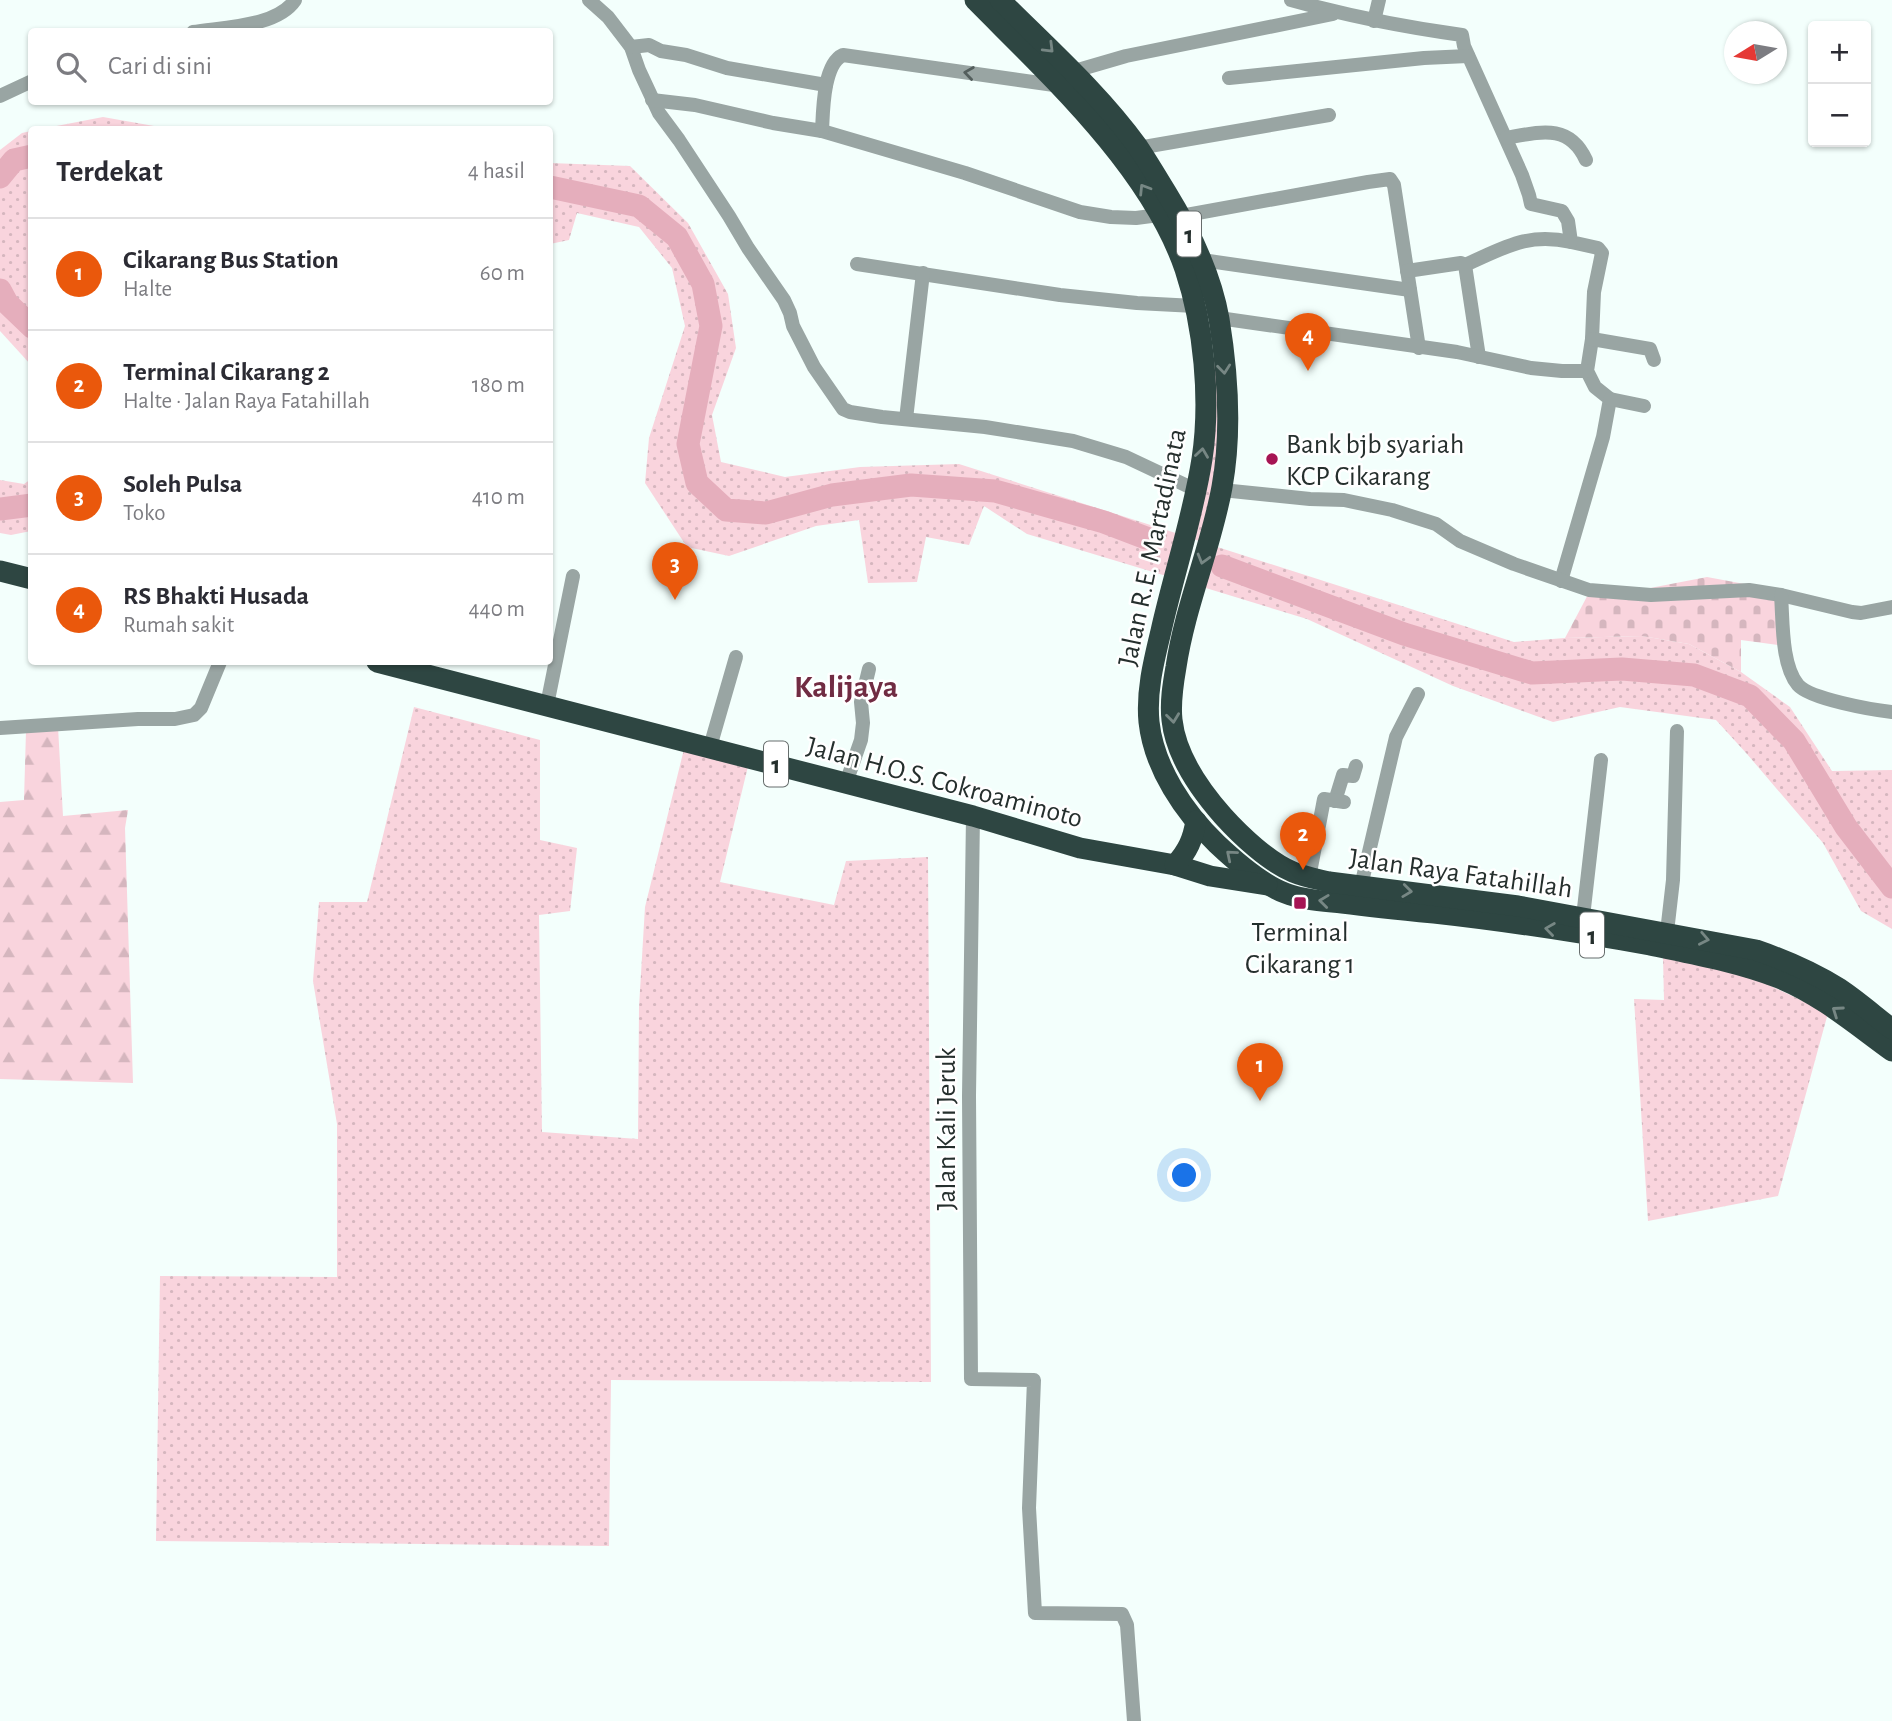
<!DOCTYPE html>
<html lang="id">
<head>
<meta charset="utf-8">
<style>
	body { margin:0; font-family:"Alegreya Sans",sans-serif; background:#f7f7f7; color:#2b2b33 }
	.controls { position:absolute; right:21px; top:21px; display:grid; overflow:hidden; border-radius:7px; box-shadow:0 2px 5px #0004 }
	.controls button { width:63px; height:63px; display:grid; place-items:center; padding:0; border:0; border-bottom:2px solid #e1e1e2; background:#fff; color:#2b2b33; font:35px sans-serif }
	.compass { position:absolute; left:1724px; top:21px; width:63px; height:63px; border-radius:50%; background:#fff; box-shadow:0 2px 5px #0004; rotate:259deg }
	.you { position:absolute; left:1185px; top:1176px; width:24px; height:24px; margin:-18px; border:5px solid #fff; border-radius:50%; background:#1a73e8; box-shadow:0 0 0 10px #1a73e833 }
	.badge { display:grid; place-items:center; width:46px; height:46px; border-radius:50%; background:#ea580c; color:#fff; font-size:23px; font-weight:700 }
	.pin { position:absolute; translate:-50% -58px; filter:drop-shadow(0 2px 4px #0008) }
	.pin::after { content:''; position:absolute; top:37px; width:24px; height:21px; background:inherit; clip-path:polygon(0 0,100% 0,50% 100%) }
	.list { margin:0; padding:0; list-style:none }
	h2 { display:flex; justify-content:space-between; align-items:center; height:91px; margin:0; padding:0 28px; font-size:30px }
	h2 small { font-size:23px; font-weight:400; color:#7c7c81 }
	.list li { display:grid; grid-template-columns:46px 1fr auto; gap:21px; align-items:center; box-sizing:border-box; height:112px; padding:0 28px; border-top:2px solid #e1e1e2 }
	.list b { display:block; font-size:26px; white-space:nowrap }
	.list p { margin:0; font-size:23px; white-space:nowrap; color:#7c7c81 }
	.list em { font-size:23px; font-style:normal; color:#7c7c81 }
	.icon { flex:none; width:38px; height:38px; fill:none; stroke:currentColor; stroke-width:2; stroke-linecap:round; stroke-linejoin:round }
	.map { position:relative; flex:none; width:1892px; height:1721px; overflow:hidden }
	.search { position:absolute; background:#fff; box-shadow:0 2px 5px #0004; left:28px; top:28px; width:525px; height:77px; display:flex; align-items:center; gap:18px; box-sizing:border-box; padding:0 24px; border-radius:7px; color:#7c7c81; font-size:26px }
	.panel { position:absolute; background:#fff; box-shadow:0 2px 5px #0004; left:28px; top:126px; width:525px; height:539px; border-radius:7px }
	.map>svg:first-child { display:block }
	.grass { fill:url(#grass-dots) }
	.forest { fill:url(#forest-firs) }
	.cemetery { fill:url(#cemetery-stones) }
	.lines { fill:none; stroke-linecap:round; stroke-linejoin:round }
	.river { stroke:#e5aebc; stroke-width:23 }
	.minor { stroke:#99a5a3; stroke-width:14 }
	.highway { stroke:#2e4642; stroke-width:21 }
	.oneway { stroke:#778784 }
	.oneway2 { stroke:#535e5c }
	.poi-dot { fill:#a61554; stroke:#fff; stroke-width:2.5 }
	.labels { text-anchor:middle; stroke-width:5; stroke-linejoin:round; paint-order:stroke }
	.shield { fill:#fff; stroke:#666d6c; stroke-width:2 }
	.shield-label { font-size:26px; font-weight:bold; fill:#252f2d }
	.poi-label { font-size:28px; fill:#252f2d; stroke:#fff; text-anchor:start }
	.street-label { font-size:28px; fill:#252f2d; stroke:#fff }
	.quarter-label { font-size:32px; font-weight:bold; fill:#712c43; stroke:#fff }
</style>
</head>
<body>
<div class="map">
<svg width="1892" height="1721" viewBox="0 0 1892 1721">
	<defs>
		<pattern id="grass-dots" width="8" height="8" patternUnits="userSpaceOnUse" patternTransform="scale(1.75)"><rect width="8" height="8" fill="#f9d4dd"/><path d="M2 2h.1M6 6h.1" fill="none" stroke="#d5b6be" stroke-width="1.8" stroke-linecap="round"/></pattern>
		<pattern id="forest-firs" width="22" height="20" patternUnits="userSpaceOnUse" patternTransform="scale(1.75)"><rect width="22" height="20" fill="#f9d4dd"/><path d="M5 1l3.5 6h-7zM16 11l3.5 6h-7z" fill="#d5b6be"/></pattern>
		<pattern id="cemetery-stones" width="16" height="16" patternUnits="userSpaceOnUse" patternTransform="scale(1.75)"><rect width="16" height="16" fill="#f9d4dd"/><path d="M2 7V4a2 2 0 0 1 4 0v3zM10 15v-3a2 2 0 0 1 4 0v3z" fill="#d5b6be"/></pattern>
	</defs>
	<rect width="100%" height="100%" fill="#f3fffc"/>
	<g class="grass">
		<path d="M 975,0 L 1000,0 L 1138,148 L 1228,404 L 1208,544 L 1514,642 L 1565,638 L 1642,636 L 1689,644 L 1741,672 L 1790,707 L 1832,771 L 1892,770 L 1892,929 L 1861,911 L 1823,843 L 1747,754 L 1716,720 L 1620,707 L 1553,722 L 1453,686 L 1307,619 L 1196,585 L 1207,544 L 1185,536 L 1173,578 L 1027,534 L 984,506 L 969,545 L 926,537 L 917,582 L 868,583 L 859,520 L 816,526 L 729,556 L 687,547 L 645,483 L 649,438 L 685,326 L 672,268 L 639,227 L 577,213 L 569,240 L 550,244 L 550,163 L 630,166 L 688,223 L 728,294 L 736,348 L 712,415 L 721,462 L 785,477 L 860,467 L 959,464 L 1185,536 L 1204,371 L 1159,215 Z"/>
		<path d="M 103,117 L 171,129 L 41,129 Z"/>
		<path d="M 31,131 L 32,131 L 31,365 L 0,331 L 0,150 L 22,133 Z"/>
		<path d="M 31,479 L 31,531 L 11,535 L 0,533 L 0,480 L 24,484 Z"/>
		<path d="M 414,707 L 540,740 L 540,840 L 577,848 L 570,911 L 539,915 L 542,1132 L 638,1139 L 639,1007 L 645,907 L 686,741 L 750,758 L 720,882 L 834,905 L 846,861 L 928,857 L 931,1382 L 611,1380 L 609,1546 L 156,1541 L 160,1276 L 337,1277 L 337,1124 L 313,981 L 319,902 L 367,902 Z"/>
		<path d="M 1663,957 L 1752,977 L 1828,1013 L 1778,1196 L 1648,1221 L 1634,999 L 1664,1000 Z"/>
	</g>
	<path class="forest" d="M 58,727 L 63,816 L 128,810 L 125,828 L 133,1083 L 0,1079 L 0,802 L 24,800 L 26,731 Z"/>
	<path class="cemetery" d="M 1707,577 L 1777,590 L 1778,645 L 1741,640 L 1741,672 L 1689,644 L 1642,636 L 1565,638 L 1592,587 L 1645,589 Z"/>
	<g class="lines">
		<g class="river">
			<path d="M 0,177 L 14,160 L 32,156"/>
			<path d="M 550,187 L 639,206 L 677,237 L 703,284 L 711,326 L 688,444 L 697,483 L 726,510 L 766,513 L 832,495 L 911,485 L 995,491 L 1104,522 L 1146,538"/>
			<path d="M 0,290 L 7,303 L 32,327"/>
			<path d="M 0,509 L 32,505"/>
			<path d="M 1222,566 L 1404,634 L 1532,673 L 1622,669 L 1694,675 L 1750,696 L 1794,741 L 1846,827 L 1892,887"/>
		</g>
		<g class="minor">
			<path d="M 589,0 L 608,17 L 631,47 L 639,70 L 659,113 L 679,140 L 729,216 L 748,248 L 784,300 L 790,313 L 793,326 L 814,367 L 843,409 L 850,412 L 882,417 L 985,427 L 1073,441 L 1126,457 L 1196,490"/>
			<path d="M 1291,0 C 1348,16 1404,27 1462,35 L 1464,46 L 1522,175 L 1529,195 L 1531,204 L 1562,211 L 1568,221 L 1571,242 L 1598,248 L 1602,253 L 1594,292 L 1592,339 L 1587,371 L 1595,387 L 1610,399 L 1603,437 L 1561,581"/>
			<path d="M 1374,21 L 1379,0"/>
			<path d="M 193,32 C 223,27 277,27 295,0"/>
			<path d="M 631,47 L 649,45 L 661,51 L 686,55 L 727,68 L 826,85"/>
			<path d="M 1071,72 L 1126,56 L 1333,14"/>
			<path d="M 1229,78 L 1424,58 L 1468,56"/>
			<path d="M 0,96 L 32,81"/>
			<path d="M 652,100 L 695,105 L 773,123 L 822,131 L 965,173 L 1080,212 L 1111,217 L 1136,218 L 1159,215"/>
			<path d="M 822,131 C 823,112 823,64 843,55 L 1061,86"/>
			<path d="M 1506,138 C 1540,132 1569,123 1586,160"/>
			<path d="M 1138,148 L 1329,115"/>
			<path d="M 1181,216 L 1368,182 L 1390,179 L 1394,185 L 1419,348"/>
			<path d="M 1202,260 L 1410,290"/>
			<path d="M 857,264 L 1060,295 L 1137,303 L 1195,306"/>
			<path d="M 1465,265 C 1504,248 1527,232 1571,242"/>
			<path d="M 1407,271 L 1461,263 L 1465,265 L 1479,357"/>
			<path d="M 1219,318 L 1457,352 L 1531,368 L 1562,371 L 1587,371"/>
			<path d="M 1592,339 L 1650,349 L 1654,360"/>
			<path d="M 1610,399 L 1644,406"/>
			<path d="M 906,419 L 923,273"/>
			<path d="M 1222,490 L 1310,499 L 1344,500 L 1392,510 L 1436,524 L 1460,541 L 1514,564 L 1589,590 L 1651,595 L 1749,590 L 1781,595 L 1852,612 L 1861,613 L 1892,607"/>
			<path d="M 1781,595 C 1783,620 1781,665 1798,685 C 1810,699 1873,710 1892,712"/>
			<path d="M 547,705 L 573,576"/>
			<path d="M 0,728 L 138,719 L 175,719 L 194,715 L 201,708 L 220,662"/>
			<path d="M 710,747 L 736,657"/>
			<path d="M 846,783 L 861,740 L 863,723 L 861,702 L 869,669"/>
			<path d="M 1335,801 L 1343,775 L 1353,776 L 1356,766"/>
			<path d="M 973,816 L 969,1096 L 971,1379 L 1034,1380 L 1029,1508 L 1035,1613 L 1122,1614 L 1127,1625 L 1134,1721"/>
			<path d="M 1309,878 L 1324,799 L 1344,802"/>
			<path d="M 1361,886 L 1396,737 L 1418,694"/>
			<path d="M 1583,917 L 1601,760"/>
			<path d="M 1667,932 L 1673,880 L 1677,731"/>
		</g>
		<g class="highway">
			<path d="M 975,0 C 1049,75 1150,167 1185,269 C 1204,326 1211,400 1202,459 C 1193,517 1174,573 1161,631 C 1154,660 1146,691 1149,722 C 1154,768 1184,812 1217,844 C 1235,861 1262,884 1285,893 C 1302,900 1324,901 1342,903 C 1373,907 1403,910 1434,913 C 1506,921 1578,932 1650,945 C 1693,954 1738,962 1779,978 C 1821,995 1856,1025 1892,1051"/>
			<path d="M 1000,0 C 1047,47 1099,93 1138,147 C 1148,162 1157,177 1166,192 C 1190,231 1211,273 1219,319 C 1228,374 1232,432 1222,487 C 1211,548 1185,606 1176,667 C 1173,684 1170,702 1172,720 C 1176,757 1200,790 1223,816 C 1241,836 1269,862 1293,872 C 1305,877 1317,879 1329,882 L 1518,906 L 1756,950 C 1785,960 1813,972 1840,989 C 1858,1001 1875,1016 1892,1029"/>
			<path d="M 0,571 L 32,579"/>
			<path d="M 377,662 L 973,816 L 1080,848 L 1175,865 L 1210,876 L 1267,885"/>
			<path d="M 1175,865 C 1188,851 1193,839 1196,821"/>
		</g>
	</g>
	<defs><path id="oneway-chevron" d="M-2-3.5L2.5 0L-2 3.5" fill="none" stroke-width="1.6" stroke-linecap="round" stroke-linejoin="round" transform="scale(1.75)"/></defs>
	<g class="oneway">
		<use href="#oneway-chevron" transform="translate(1049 48) rotate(45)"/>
		<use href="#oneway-chevron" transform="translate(1144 189) rotate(-122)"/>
		<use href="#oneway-chevron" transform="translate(1224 369) rotate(84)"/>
		<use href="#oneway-chevron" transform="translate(1202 453) rotate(-82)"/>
		<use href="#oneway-chevron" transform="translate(1203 559) rotate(106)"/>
		<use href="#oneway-chevron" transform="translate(1173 718) rotate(83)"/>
		<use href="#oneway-chevron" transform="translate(1231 855) rotate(-140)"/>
		<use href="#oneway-chevron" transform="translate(1407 891) rotate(7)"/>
		<use href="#oneway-chevron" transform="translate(1324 901) rotate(-173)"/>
		<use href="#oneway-chevron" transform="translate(1550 929) rotate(-172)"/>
		<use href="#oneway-chevron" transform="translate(1704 939) rotate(11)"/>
		<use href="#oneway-chevron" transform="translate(1837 1011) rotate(-145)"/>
	</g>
	<use class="oneway2" href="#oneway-chevron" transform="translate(969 73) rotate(-172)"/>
	<g class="poi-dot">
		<circle cx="1272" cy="459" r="7"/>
		<rect x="1293" y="896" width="14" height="14" rx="3.5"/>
	</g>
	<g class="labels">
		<g class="shield">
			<rect x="1177" y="211.5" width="24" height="45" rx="5"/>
			<rect x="764" y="741.5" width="24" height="45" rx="5"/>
			<rect x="1580" y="912.5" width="24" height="45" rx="5"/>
		</g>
		<g class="shield-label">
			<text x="1189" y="243">1</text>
			<text x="776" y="773">1</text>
			<text x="1592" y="944">1</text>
		</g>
		<g class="poi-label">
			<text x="1286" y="453">Bank bjb syariah<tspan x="1286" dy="32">KCP Cikarang</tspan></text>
			<text x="1300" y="941" text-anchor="middle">Terminal<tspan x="1300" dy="32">Cikarang 1</tspan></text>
		</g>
		<g class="street-label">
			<text transform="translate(1151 547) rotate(-78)" y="10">Jalan R.E. Martadinata</text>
			<text transform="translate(945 781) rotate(15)" y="10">Jalan H.O.S. Cokroaminoto</text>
			<text transform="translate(1461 872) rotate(8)" y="10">Jalan Raya Fatahillah</text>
			<text transform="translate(945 1129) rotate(-90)" y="10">Jalan Kali Jeruk</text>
		</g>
		<g class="quarter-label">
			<text x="846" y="697">Kalijaya</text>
		</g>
	</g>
</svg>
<div class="controls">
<button>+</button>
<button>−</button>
</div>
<svg class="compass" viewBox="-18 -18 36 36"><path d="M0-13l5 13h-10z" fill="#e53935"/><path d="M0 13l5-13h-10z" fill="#7c7c81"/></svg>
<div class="you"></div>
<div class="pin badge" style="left:1260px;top:1101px">1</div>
<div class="pin badge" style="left:1303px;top:870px">2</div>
<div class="pin badge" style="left:675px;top:600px">3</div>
<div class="pin badge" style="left:1308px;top:371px">4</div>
<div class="search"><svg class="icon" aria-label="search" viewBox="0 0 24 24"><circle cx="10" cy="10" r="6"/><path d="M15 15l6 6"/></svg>Cari di sini</div>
<section class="panel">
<h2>Terdekat<small>4 hasil</small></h2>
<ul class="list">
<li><span class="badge">1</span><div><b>Cikarang Bus Station</b><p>Halte</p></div><em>60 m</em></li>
<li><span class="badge">2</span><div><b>Terminal Cikarang 2</b><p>Halte · Jalan Raya Fatahillah</p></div><em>180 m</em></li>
<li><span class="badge">3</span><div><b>Soleh Pulsa</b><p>Toko</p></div><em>410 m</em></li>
<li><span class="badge">4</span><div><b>RS Bhakti Husada</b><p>Rumah sakit</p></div><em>440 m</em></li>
</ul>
</section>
</div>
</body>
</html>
